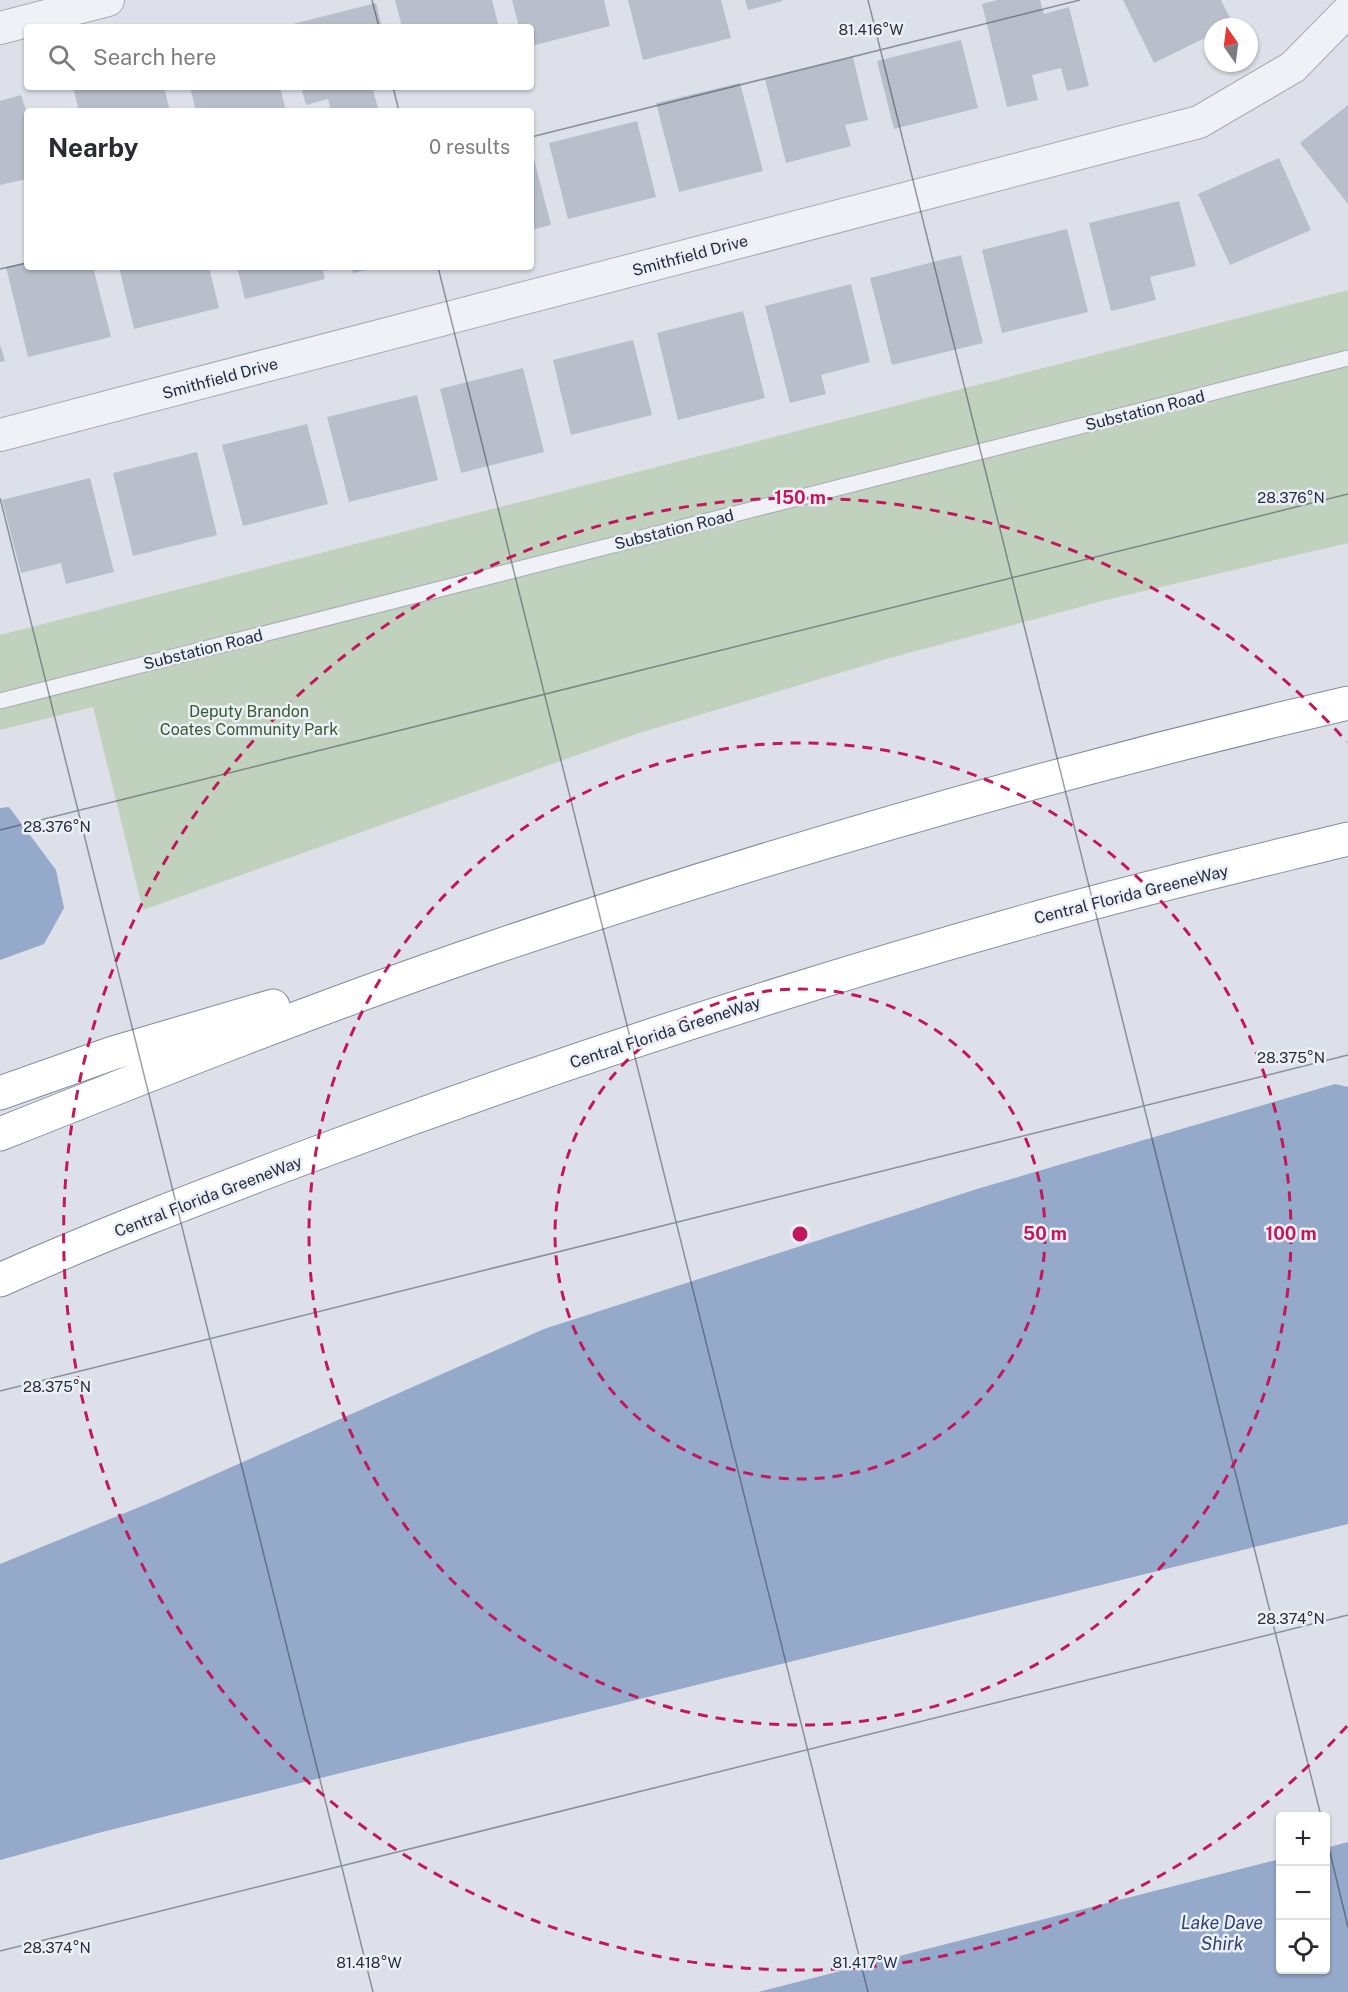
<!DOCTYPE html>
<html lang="en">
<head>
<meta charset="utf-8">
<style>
	body { margin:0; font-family:"Public Sans",sans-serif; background:#f2f2f3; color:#2b2b33 }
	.controls { position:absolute; right:18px; bottom:18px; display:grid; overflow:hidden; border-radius:6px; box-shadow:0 2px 4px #0004 }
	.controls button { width:54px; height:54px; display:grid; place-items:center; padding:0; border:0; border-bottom:2px solid #e1e1e2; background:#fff; color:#2b2b33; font:30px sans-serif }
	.compass { position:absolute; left:1204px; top:18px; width:54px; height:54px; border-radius:50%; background:#fff; box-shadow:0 2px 4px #0004; rotate:346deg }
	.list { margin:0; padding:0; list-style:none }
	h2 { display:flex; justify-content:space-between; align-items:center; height:78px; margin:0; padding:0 24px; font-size:26px }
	h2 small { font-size:20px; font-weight:400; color:#7c7c81 }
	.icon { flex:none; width:33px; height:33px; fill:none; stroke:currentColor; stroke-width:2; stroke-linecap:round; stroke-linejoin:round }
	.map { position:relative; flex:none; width:1348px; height:1992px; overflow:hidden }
	.search { position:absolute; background:#fff; box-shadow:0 2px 4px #0004; left:24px; top:24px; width:510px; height:66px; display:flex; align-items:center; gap:15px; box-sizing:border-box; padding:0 21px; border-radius:6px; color:#7c7c81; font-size:22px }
	.panel { position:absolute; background:#fff; box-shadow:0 2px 4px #0004; left:24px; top:108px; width:510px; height:162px; border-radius:6px }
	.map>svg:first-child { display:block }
	.green { fill:#c0d2bd }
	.water { fill:#95a9ca }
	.building { fill:#b9becb }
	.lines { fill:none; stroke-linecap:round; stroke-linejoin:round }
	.lane-casing { stroke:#a6aab5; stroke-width:17 }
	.street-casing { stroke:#a6aab5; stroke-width:34 }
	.highway-casing { stroke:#838b9f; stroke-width:35 }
	.lane { stroke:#eff1f6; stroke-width:15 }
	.street { stroke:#eff1f6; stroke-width:32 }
	.highway { stroke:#fff; stroke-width:33 }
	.ticks { fill:none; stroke:#252c3f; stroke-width:1.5; stroke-opacity:0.45 }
	.ring { fill:none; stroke:#c2185b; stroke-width:3; stroke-dasharray:10 8 }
	.labels { text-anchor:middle; stroke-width:5; stroke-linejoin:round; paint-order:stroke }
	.street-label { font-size:16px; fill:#252c3f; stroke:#eceff5 }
	.park-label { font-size:16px; fill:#355b32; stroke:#eceff5 }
	.water-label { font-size:18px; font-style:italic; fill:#2d4575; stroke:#eceff5 }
	.ticks-label { font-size:15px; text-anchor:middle; fill:#252c3f; stroke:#eceff5; stroke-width:5; stroke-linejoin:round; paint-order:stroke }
	.centre { fill:#c2185b; stroke:#eceff5; stroke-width:3 }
	.ring-label { font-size:18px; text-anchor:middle; font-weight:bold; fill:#c2185b; stroke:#eceff5; stroke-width:5; stroke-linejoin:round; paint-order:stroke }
</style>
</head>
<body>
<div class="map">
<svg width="1348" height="1992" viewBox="0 0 1348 1992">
	<rect width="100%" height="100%" fill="#dde0e8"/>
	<path class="green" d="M 1348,290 L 1348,543 L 1106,600 L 890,658 L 639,733 L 143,910 L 93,707 L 0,730 L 0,635 Z"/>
	<g class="water">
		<path d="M 9,807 L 56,870 L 64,908 L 44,944 L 0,960 L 0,808 Z"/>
		<path d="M 1335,1084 L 1348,1087 L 1348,1524 L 102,1832 L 0,1860 L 0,1564 L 159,1499 L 544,1329 L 977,1189 Z"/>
		<path d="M 1348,1842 L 1348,1992 L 758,1992 L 1280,1859 L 1280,1970 L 1326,1970 L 1326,1848 Z"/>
	</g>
	<g class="building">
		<path d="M 395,0 L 492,0 L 499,27 L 402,27 Z"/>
		<path d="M 512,0 L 604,0 L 610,26 L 531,46 L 531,27 L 519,27 Z"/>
		<path d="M 628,0 L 721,0 L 731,38 L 643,60 Z"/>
		<path d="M 745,0 L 782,0 L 783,1 L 748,10 Z"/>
		<path d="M 997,0 L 1040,0 L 1044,14 L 1069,7 L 1089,86 L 1067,91 L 1061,68 L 1032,75 L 1038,100 L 1007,107 L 982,4 Z"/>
		<path d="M 1123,0 L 1221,0 L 1233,24 L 1227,27 L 1213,27 L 1213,34 L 1154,63 Z"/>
		<path d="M 376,3 L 382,27 L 285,27 L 285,26 Z"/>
		<path d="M 961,40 L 978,108 L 894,129 L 877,61 Z"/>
		<path d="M 853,57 L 868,120 L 845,125 L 851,146 L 786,163 L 765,79 Z"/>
		<path d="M 740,83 L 763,171 L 679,192 L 656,103 Z"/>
		<path d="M 73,87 L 164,87 L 170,111 L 79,111 Z"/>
		<path d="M 190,87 L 280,87 L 286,111 L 196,111 Z"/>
		<path d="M 301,87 L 382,87 L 373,90 L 379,111 L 331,111 L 328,99 L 306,105 Z"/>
		<path d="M 21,95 L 27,114 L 27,179 L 0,185 L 0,101 Z"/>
		<path d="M 1348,105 L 1348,204 L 1300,143 Z"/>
		<path d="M 637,121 L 656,197 L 568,219 L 549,143 Z"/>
		<path d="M 531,147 L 551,225 L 531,230 Z"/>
		<path d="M 1279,158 L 1311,230 L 1230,265 L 1198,194 Z"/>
		<path d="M 1179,201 L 1196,266 L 1150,277 L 1156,300 L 1111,311 L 1089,223 Z"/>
		<path d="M 1067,229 L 1088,312 L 1002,333 L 982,250 Z"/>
		<path d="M 961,255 L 983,343 L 892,365 L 870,278 Z"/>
		<path d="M 27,262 L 27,267 L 93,267 L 111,337 L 28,357 L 6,267 Z"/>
		<path d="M 119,267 L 209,267 L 219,308 L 134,329 Z"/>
		<path d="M 237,267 L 322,267 L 325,279 L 245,299 Z"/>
		<path d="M 352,267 L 375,267 L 375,268 L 353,273 Z"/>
		<path d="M 851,284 L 870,362 L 821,375 L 826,394 L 790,403 L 765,306 Z"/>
		<path d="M 743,311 L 765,398 L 678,420 L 657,333 Z"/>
		<path d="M 633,340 L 652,415 L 571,435 L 553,360 Z"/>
		<path d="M 0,344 L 5,361 L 0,362 Z"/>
		<path d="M 523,368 L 544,452 L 461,473 L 440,389 Z"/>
		<path d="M 417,395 L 438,480 L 349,502 L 327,417 Z"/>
		<path d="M 307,424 L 328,504 L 243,526 L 222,445 Z"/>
		<path d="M 197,452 L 217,535 L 133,556 L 113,473 Z"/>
		<path d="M 90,478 L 114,572 L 66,584 L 61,563 L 21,573 L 2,500 Z"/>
	</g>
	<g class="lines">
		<g class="lane-casing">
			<path id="lane" d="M 0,701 L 1348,358"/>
		</g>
		<g class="street-casing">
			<g id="street">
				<path d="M 0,28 L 108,0"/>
				<path d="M 0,435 L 1199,122 L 1293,67 L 1348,11"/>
			</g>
		</g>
		<g class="highway-casing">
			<g id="highway">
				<path d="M 0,1093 L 113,1053 L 273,1006"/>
				<path d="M 0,1134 C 161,1070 322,1006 486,950 C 769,854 1057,771 1348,703"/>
				<path d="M 0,1280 C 98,1236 198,1198 298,1160 C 538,1070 783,989 1030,920 C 1135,890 1242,865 1348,839"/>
			</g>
		</g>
		<use href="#lane" class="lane"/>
		<use href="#street" class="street"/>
		<use href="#highway" class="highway"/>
	</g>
	<path class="ticks" d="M 372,0 L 379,27M 868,0 L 1321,1816M 393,87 L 399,111M 531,137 L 1080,0M 438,267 L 868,1992M 0,269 L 27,263M 0,498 L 373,1992M 0,830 L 1348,494M 0,1391 L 1348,1055M 1326,1836 L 1348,1927M 0,1951 L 1348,1615"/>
	<g class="ring">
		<circle cx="800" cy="1234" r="245"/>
		<circle cx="800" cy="1234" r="491"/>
		<path d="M1347 1726A736 736 0 1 1 1347 742"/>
	</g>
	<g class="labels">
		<g class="street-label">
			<text transform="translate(690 255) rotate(-15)" y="6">Smithfield Drive</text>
			<text transform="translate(220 378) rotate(-15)" y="6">Smithfield Drive</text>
			<text transform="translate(1145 410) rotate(-14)" y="6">Substation Road</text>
			<text transform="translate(674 529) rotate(-14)" y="6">Substation Road</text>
			<text transform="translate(203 649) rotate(-14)" y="6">Substation Road</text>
			<text transform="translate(1131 894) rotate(-14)" y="6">Central Florida GreeneWay</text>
			<text transform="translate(665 1032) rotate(-18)" y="6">Central Florida GreeneWay</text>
			<text transform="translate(208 1196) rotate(-21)" y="6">Central Florida GreeneWay</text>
		</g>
		<g class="park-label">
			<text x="249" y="717">Deputy Brandon<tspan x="249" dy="18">Coates Community Park</tspan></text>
		</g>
		<g class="water-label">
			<text x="1222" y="1929">Lake Dave<tspan x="1222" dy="21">Shirk</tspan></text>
		</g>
	</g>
	<g class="ticks-label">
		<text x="871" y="35">81.416°W</text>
		<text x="1291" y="503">28.376°N</text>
		<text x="57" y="832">28.376°N</text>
		<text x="1291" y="1063">28.375°N</text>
		<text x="57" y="1392">28.375°N</text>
		<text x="1291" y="1624">28.374°N</text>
		<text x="57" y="1953">28.374°N</text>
		<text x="369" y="1968">81.418°W</text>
		<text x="865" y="1968">81.417°W</text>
	</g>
	<circle cx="800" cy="1234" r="9" class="centre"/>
	<g class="ring-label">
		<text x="800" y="504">150 m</text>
		<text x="1045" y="1240">50 m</text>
		<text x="1291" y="1240">100 m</text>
	</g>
</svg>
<div class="controls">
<button>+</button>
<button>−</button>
<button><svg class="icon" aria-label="locate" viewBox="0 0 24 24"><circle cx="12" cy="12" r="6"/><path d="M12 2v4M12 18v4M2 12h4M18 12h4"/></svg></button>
</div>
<svg class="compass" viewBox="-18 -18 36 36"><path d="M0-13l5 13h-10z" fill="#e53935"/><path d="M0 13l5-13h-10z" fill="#7c7c81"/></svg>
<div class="search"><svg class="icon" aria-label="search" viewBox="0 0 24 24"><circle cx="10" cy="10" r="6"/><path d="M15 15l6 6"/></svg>Search here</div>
<section class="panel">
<h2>Nearby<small>0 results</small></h2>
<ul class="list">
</ul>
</section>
</div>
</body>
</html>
